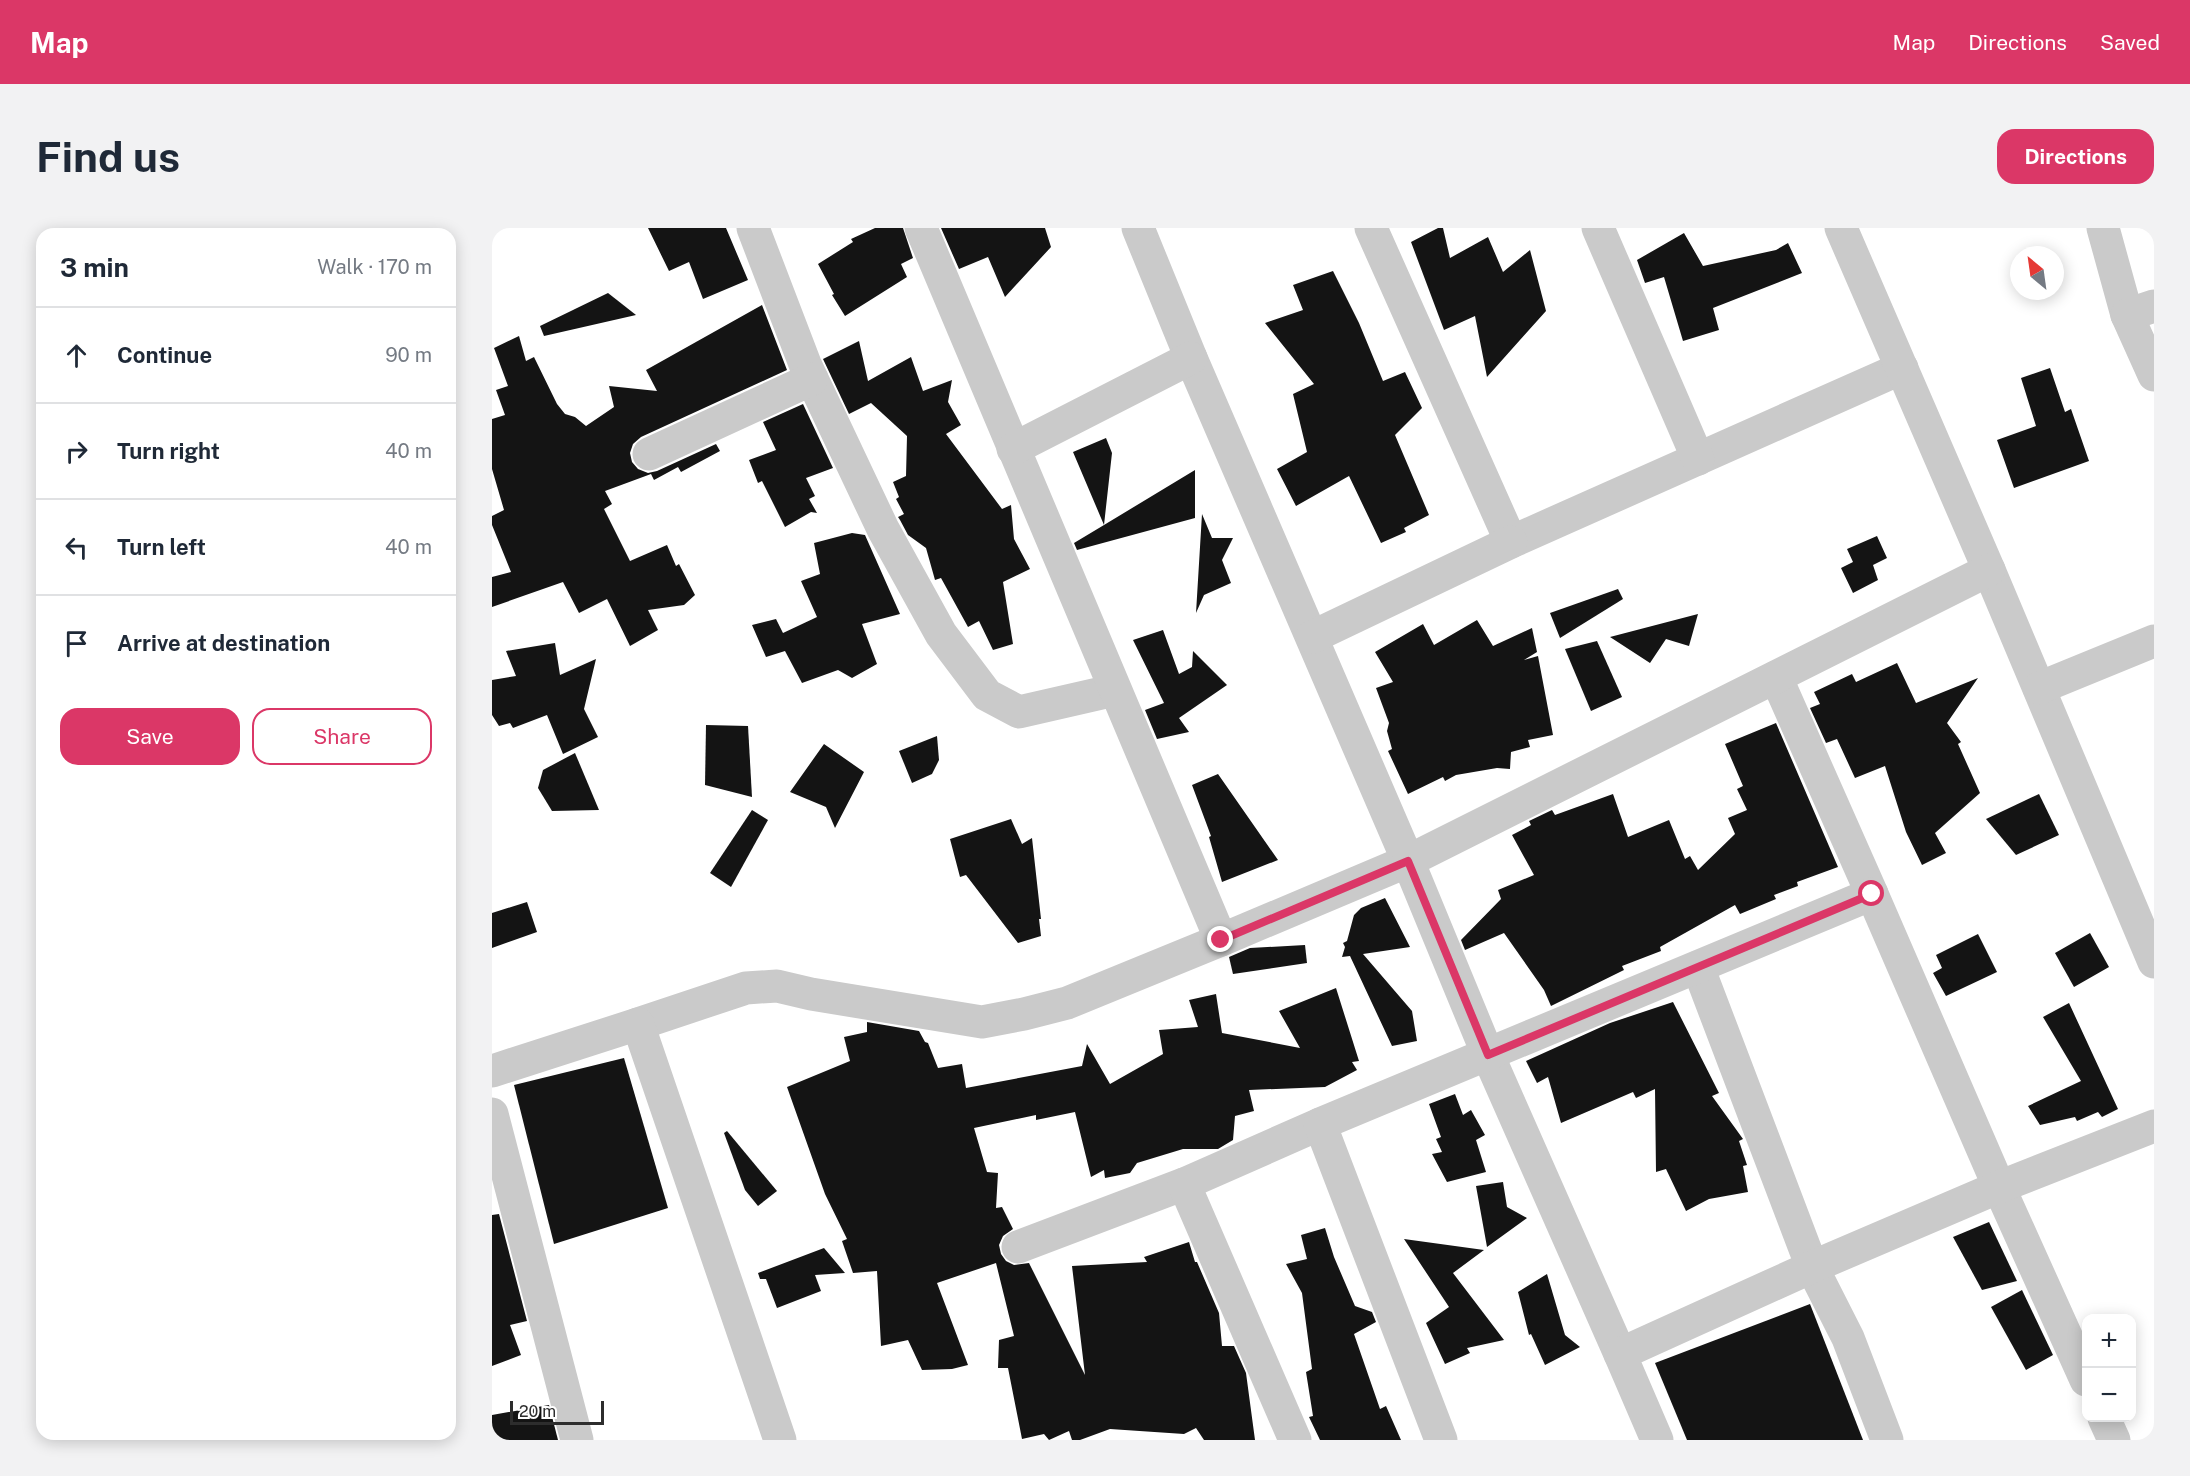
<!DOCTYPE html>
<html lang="en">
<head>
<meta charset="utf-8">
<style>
	body { margin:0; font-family:"Public Sans",sans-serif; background:#f2f2f3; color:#1f2937 }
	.controls { position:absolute; right:18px; bottom:18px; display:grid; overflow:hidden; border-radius:12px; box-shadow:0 3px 15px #0003 }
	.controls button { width:54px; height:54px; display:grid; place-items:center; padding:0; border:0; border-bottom:2px solid #e0e1e3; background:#fff; color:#1f2937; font:30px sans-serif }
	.compass { position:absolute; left:1518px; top:18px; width:54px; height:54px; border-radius:50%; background:#fff; box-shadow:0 3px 15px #0003; rotate:331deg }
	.scale { position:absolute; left:18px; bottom:15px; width:94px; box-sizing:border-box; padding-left:6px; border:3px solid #2d2d2d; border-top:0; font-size:16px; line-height:21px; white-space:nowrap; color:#2d2d2d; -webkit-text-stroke:4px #fff; paint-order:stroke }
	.stop { position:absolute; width:18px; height:18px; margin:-14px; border:4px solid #db3767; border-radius:50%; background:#fff }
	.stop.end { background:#db3767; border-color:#fff; box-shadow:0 2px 6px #0008 }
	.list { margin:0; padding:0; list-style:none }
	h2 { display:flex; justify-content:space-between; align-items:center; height:78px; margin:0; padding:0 24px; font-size:26px }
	h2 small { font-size:20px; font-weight:400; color:#747a83 }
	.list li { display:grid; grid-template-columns:39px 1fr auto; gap:18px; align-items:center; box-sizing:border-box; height:96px; padding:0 24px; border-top:2px solid #e0e1e3 }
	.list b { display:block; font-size:22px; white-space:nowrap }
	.list em { font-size:20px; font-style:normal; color:#747a83 }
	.actions { display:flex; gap:12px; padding:18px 24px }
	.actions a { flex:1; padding:14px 0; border:2px solid #db3767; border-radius:18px; text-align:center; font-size:21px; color:#db3767 }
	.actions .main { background:#db3767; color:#fff }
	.icon { flex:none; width:33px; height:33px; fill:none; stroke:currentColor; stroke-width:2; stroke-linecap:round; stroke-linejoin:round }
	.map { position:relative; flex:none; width:1662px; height:1212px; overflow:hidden; border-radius:18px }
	header { display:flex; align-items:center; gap:36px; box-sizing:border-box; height:84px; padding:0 30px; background:#db3767; color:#fff }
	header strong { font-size:28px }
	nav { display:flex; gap:33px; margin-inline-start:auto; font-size:21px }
	.intro { display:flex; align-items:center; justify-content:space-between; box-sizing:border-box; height:144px; padding:0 36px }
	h1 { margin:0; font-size:42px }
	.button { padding:15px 27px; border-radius:18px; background:#db3767; color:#fff; font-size:21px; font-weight:700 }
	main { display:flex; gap:36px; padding:0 36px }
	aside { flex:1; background:#fff; border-radius:18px; box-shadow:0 3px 15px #0003 }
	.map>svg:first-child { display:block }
	.building { fill:#141414 }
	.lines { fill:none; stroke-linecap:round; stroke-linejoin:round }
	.minor { stroke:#cacaca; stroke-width:33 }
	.route { stroke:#db3767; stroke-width:8 }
</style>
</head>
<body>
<header>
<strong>Map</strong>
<nav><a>Map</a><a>Directions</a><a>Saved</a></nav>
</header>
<div class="intro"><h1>Find us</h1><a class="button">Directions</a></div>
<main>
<aside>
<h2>3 min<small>Walk · 170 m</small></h2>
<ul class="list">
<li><svg class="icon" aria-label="ahead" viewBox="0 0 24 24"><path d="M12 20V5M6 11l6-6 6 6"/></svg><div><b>Continue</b></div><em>90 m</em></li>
<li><svg class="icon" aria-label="right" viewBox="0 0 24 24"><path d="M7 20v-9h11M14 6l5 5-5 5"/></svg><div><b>Turn right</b></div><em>40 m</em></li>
<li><svg class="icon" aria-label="left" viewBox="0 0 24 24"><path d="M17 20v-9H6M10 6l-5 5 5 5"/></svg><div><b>Turn left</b></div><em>40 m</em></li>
<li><svg class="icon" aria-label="arrive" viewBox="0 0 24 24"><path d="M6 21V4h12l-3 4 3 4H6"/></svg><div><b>Arrive at destination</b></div></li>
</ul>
<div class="actions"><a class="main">Save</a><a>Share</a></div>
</aside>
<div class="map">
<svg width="1662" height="1212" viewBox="0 0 1662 1212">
	<rect width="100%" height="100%" fill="#fff"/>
	<g class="building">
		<path d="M 156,0 L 234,0 L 256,52 L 211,71 L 197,34 L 177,43 Z"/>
		<path d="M 383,0 L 411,0 L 421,30 L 409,36 L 415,49 L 353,88 L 340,67 L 342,66 L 326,36 L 361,14 L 359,11 Z"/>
		<path d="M 449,0 L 553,0 L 559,19 L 513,69 L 496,29 L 467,41 Z"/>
		<path d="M 946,0 L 951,0 L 958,30 L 996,9 L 1011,44 L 1038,22 L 1054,83 L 995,149 L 983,88 L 952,102 L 919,14 Z"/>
		<path d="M 1192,5 L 1211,38 L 1284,22 L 1296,15 L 1310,45 L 1221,80 L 1227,102 L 1191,113 L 1172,49 L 1153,55 L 1145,32 Z"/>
		<path d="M 841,43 L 867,95 L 891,153 L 913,144 L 930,180 L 903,207 L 937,287 L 912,300 L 914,304 L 889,315 L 857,248 L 804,278 L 785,241 L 815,224 L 801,166 L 822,156 L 773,95 L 811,82 L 801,57 Z"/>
		<path d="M 116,65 L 144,87 L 52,108 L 48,98 Z"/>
		<path d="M 270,77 L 295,142 L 149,209 L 141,216 L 138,225 L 140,234 L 146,241 L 156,245 L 165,243 L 224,216 L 228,223 L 189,244 L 186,239 L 162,252 L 159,246 L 113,263 L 120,276 L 112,281 L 138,333 L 175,317 L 184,338 L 187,336 L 203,367 L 192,377 L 156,382 L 166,402 L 138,418 L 115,371 L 87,385 L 71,354 L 0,379 L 0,349 L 19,344 L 0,297 L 0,288 L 12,282 L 0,241 L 0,191 L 13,187 L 4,162 L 16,158 L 2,120 L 27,108 L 34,133 L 42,129 L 65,176 L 73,186 L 83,189 L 94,198 L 122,179 L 117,158 L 165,163 L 154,142 Z"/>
		<path d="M 367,113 L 376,153 L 419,129 L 431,163 L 460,152 L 456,174 L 469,197 L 454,206 L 510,281 L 519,277 L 522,311 L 538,341 L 511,354 L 521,416 L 501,422 L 487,393 L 476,399 L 449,350 L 443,352 L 434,320 L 416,307 L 408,292 L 406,289 L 412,286 L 404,271 L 407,269 L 401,254 L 414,248 L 415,208 L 379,175 L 357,186 L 331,131 Z"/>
		<path d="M 1558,140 L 1573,184 L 1579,181 L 1597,233 L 1522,260 L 1505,212 L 1544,198 L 1529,150 Z"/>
		<path d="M 311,176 L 341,240 L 314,250 L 323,268 L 317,271 L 325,285 L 319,284 L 293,299 L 270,253 L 266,255 L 257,232 L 284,222 L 271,194 Z"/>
		<path d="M 614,210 L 620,225 L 612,297 L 703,242 L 703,290 L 585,322 L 582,315 L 612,297 L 581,224 Z"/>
		<path d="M 710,286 L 720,310 L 741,310 L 730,332 L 739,355 L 712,367 L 704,385 Z"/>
		<path d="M 360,305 L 373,307 L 408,386 L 370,396 L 385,436 L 360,450 L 346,442 L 310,455 L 293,423 L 274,429 L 260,397 L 284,391 L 291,405 L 325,389 L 309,353 L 328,346 L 322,315 Z"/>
		<path d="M 1385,308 L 1395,330 L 1381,337 L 1386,352 L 1361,365 L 1349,340 L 1361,334 L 1355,321 Z"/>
		<path d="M 1126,361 L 1131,371 L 1068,410 L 1058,385 Z"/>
		<path d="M 1206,386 L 1197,418 L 1174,411 L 1158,435 L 1118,409 Z"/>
		<path d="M 985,392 L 1001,418 L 1040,400 L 1045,424 L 1032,432 L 1046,428 L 1061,507 L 1036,512 L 1038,519 L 1019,524 L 1018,541 L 1005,540 L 964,547 L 953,553 L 951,549 L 916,566 L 896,523 L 900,521 L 895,503 L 897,495 L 884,460 L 901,454 L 883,424 L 931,396 L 942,417 Z"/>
		<path d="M 671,402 L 687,446 L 700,439 L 701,423 L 735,457 L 687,490 L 697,504 L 665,511 L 653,482 L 672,475 L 641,412 Z"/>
		<path d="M 1105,413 L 1130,469 L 1099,483 L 1073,421 Z"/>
		<path d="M 63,415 L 68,447 L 104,431 L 92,481 L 106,509 L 71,526 L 55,487 L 21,500 L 18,495 L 7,498 L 0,487 L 0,452 L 24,448 L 14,423 Z"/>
		<path d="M 1405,435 L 1424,475 L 1486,450 L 1455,495 L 1469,514 L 1466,516 L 1488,565 L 1443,605 L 1454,625 L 1430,637 L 1414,604 L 1393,538 L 1363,550 L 1345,511 L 1334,515 L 1318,480 L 1328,476 L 1322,464 L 1360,446 L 1364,454 Z"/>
		<path d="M 1284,495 L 1346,639 L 1305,654 L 1306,658 L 1282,667 L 1284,671 L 1248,686 L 1243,677 L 1168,719 L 1169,723 L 1130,738 L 1132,742 L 1059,778 L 1052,762 L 1012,705 L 973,722 L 969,712 L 1009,671 L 1006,662 L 1042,647 L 1020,607 L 1039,597 L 1037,593 L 1060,582 L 1063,587 L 1121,566 L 1136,609 L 1177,592 L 1193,631 L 1198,628 L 1206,642 L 1243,606 L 1236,590 L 1255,582 L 1245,561 L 1251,558 L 1233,516 Z"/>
		<path d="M 214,497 L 256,498 L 260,569 L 213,557 Z"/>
		<path d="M 445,508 L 447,532 L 440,546 L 420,555 L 407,523 Z"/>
		<path d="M 332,516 L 372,544 L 343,600 L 334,579 L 298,564 Z"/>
		<path d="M 83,525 L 107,582 L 60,583 L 46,560 L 51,542 Z"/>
		<path d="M 726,546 L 786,632 L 730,654 L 717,609 L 719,608 L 700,557 Z"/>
		<path d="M 1547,566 L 1567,607 L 1524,627 L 1494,591 Z"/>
		<path d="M 260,582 L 276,592 L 239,659 L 218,645 Z"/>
		<path d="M 519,591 L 530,616 L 540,610 L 549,691 L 547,691 L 549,708 L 526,715 L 474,647 L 468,649 L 458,611 Z"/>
		<path d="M 893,670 L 918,719 L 871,726 L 920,783 L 925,813 L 900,818 L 858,728 L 850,729 L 853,719 L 851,715 L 855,713 L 862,687 L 869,680 Z"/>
		<path d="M 35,674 L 45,704 L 0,720 L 0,685 Z"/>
		<path d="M 1598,705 L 1617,739 L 1582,759 L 1563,725 Z"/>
		<path d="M 1486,706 L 1505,744 L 1454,768 L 1441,745 L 1450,740 L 1444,727 Z"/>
		<path d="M 813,717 L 815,735 L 741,746 L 737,729 L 758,720 Z"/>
		<path d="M 844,760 L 867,833 L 860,834 L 865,842 L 833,859 L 757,862 L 762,883 L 743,888 L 741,912 L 726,921 L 691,921 L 645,935 L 638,945 L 613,950 L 612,942 L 599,949 L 583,884 L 544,892 L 544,887 L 482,900 L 495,944 L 506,945 L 504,980 L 510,979 L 521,1001 L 511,1008 L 507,1017 L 509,1026 L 514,1033 L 522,1037 L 537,1035 L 593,1147 L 580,1038 L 655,1034 L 652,1029 L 697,1014 L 703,1034 L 705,1034 L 727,1085 L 730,1118 L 742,1118 L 754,1145 L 763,1212 L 712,1212 L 704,1200 L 692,1206 L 618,1201 L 588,1212 L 580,1212 L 577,1203 L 557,1212 L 552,1206 L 530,1211 L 516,1140 L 506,1140 L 507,1112 L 522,1108 L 504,1035 L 445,1055 L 476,1137 L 460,1141 L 430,1142 L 416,1112 L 389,1118 L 385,1043 L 361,1045 L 350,1013 L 355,1011 L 333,966 L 295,859 L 358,833 L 352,809 L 375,804 L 375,794 L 427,803 L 433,814 L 436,815 L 446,840 L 470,836 L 474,860 L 590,838 L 595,816 L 618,856 L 671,826 L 667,802 L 706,799 L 697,772 L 724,766 L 730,805 L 808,820 L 787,783 Z"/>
		<path d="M 1181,774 L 1227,865 L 1220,868 L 1251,911 L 1247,913 L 1255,937 L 1251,938 L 1256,964 L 1217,971 L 1194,983 L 1174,941 L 1164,944 L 1163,861 L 1144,870 L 1141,864 L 1069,895 L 1056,849 L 1045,855 L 1034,833 L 1118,795 Z"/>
		<path d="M 1577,775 L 1626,881 L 1610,889 L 1606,884 L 1585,893 L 1583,889 L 1548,897 L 1536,878 L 1589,853 L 1551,789 Z"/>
		<path d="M 132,830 L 176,980 L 62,1016 L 22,857 Z"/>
		<path d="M 963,866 L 971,887 L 979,882 L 993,907 L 984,912 L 994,944 L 955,954 L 940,926 L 950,924 L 944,911 L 949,909 L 937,876 Z"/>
		<path d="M 235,903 L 285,963 L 266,978 L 253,962 L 232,905 Z"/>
		<path d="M 1011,954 L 1015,979 L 1035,990 L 995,1019 L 984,958 Z"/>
		<path d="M 7,986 L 35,1093 L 18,1097 L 29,1127 L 0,1138 L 0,987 Z"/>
		<path d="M 1497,994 L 1525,1053 L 1490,1062 L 1461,1009 Z"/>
		<path d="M 833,1000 L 842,1029 L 863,1078 L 880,1084 L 884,1094 L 862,1106 L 888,1181 L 894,1178 L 909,1212 L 828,1212 L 817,1189 L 821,1188 L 814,1144 L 820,1141 L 810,1065 L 794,1036 L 815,1031 L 809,1007 Z"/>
		<path d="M 912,1011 L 992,1022 L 961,1045 L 1012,1112 L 975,1120 L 978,1125 L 953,1136 L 934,1095 L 957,1079 Z"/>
		<path d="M 332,1020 L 353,1045 L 323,1047 L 329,1063 L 285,1080 L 274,1051 L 268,1051 L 266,1045 Z"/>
		<path d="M 1055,1046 L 1073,1107 L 1088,1119 L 1053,1137 L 1039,1106 L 1037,1107 L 1026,1064 Z"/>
		<path d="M 1530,1062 L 1561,1127 L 1534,1142 L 1499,1079 Z"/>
		<path d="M 1318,1076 L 1371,1212 L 1195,1212 L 1163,1135 Z"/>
		<path d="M 57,1177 L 66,1212 L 0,1212 L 0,1187 Z"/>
	</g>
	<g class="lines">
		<g class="minor">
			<path d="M 261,0 L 313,136 L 391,301 L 449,406 L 495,467 L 527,484 L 623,462"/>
			<path d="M 429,0 L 729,712 L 916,633 L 699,130 L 646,0"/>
			<path d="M 879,0 L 1019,314 L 1410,140"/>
			<path d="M 1106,0 L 1206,231"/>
			<path d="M 1349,0 L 1497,342 L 1662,734"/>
			<path d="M 1611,0 L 1635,87 L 1662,147"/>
			<path d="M 1635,87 L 1662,78"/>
			<path d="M 521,221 L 699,130"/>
			<path d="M 157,226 L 320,151"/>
			<path d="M 820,409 L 1019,314"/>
			<path d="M 1284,449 L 1380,666"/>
			<path d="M 1547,460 L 1662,413"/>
			<path d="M 1206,739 L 1320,1039 L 1356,1110 L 1395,1212"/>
			<path d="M 146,796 L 254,760 L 285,758 L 319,766 L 490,794 L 532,786 L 575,775 L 729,712"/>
			<path d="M 0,843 L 146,796 L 288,1212"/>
			<path d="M 0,886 L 85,1212"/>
			<path d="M 526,1019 L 692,956"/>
			<path d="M 1128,1126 L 996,827 L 916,633 L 1497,342"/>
			<path d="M 1612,1190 L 1622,1212"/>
			<path d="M 803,1212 L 692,956 L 828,896"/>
			<path d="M 949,1212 L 828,896 L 1380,666 L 1507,959 L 1594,1152"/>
			<path d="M 1165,1212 L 1128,1126 L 1320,1039 L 1507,959 L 1662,898"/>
		</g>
	</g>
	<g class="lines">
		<path class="route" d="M 729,712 L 916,633 L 996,827 L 1380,666"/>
	</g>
</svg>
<div class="controls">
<button>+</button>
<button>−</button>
</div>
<svg class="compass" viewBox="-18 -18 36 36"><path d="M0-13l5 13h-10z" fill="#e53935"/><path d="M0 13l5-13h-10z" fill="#747a83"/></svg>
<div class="scale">20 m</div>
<div class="stop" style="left:1380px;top:666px"></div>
<div class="stop end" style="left:729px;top:712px"></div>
</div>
</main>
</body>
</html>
